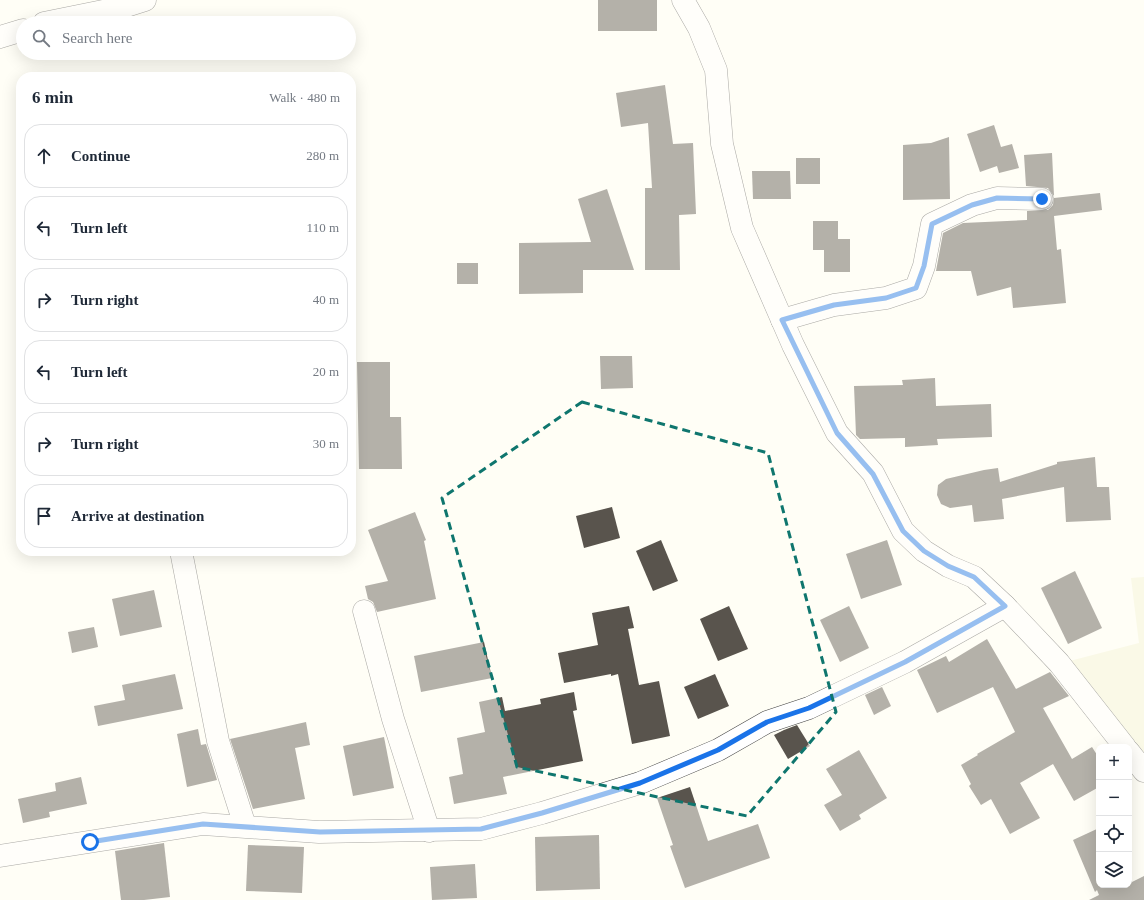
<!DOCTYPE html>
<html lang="en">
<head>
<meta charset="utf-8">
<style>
	body { margin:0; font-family:Georgia,serif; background:#f6f6f7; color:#1f2937 }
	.controls { position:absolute; right:12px; bottom:12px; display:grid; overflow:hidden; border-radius:8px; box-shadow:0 4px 16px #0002 }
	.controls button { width:36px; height:36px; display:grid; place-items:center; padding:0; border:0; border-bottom:1px solid #e0e1e3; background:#fff; color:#1f2937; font:20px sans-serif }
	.stop { position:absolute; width:12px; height:12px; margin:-9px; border:3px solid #1a73e8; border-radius:50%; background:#fff }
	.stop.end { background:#1a73e8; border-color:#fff; box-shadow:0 1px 4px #0008 }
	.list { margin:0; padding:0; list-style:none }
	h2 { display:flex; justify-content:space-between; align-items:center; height:52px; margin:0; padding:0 16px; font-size:17px }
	h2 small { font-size:13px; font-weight:400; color:#747a83 }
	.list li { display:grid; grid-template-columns:26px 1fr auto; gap:12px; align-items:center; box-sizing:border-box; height:64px; margin:0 8px 8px; padding:0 8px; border:1px solid #e0e1e3; border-radius:16px }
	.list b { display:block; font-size:15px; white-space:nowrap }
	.list em { font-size:13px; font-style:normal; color:#747a83 }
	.icon { flex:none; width:22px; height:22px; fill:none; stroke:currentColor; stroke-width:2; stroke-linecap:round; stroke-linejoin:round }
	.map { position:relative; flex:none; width:1144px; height:900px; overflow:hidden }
	.search { position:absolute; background:#fff; box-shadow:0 4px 16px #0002; left:16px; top:16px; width:340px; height:44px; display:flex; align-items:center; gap:10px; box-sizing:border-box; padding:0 14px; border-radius:22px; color:#747a83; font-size:15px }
	.panel { position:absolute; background:#fff; box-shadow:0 4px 16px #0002; left:16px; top:72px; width:340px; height:484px; border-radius:16px }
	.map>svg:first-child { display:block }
	.farmland { fill:#f3f4d5 }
	.building { fill:#59544d }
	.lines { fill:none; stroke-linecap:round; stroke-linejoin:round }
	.minor-casing { stroke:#444; stroke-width:23 }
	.minor { stroke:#fff; stroke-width:22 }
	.route { stroke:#1a73e8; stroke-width:5 }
	.marked { fill:none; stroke:#0f766e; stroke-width:3; stroke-dasharray:8 5; stroke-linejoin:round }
</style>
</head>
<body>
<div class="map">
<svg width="1144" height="900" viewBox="0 0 1144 900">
	<rect width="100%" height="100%" fill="#fffef5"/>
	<path class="farmland" d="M 1144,577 L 1144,766 L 1062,663 L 1139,643 L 1131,578 Z"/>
	<g class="building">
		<rect x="598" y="0" width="59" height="31"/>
		<path d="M 665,85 L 673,144 L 693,143 L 696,214 L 679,215 L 680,270 L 645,270 L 645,188 L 652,188 L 648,123 L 621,127 L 616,93 Z"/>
		<path d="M 994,125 L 1001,147 L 1012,144 L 1019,168 L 999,173 L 997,166 L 980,172 L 967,134 Z"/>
		<path d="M 949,137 L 950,199 L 903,200 L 903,145 L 931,143 Z"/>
		<path d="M 1052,153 L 1054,196 L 1048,188 L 1026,186 L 1024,155 Z"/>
		<rect x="796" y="158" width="24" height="26"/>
		<path d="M 752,171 L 790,171 L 791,199 L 753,199 Z"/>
		<path d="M 607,189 L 634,270 L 583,270 L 583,293 L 519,294 L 519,243 L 591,242 L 578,199 Z"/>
		<path d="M 1100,193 L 1102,210 L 1054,216 L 1057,250 L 1061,249 L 1066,303 L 1013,308 L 1011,287 L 977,296 L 971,271 L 936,271 L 943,233 L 963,223 L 1027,220 L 1027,211 L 1048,210 L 1053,205 L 1054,198 Z"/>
		<path d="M 813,221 L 838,221 L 838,239 L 850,239 L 850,272 L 824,272 L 824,250 L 813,250 Z"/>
		<rect x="457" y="263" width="21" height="21"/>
		<path d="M 600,356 L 632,356 L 633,388 L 601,389 Z"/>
		<path d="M 357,362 L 390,362 L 390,417 L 401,417 L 402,469 L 359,469 Z"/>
		<path d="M 935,378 L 936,406 L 991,404 L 992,437 L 937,439 L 938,445 L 905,447 L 905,438 L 860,439 L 856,435 L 854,386 L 903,385 L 902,380 Z"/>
		<path d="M 1095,457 L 1097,487 L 1109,487 L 1111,520 L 1066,522 L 1064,487 L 1002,499 L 1004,519 L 974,522 L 972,505 L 950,508 L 941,504 L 937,495 L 938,485 L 946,479 L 984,470 L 998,468 L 1000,482 L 1057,464 L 1057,462 Z"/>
		<path d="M 612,507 L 620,538 L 584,548 L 576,516 Z"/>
		<path d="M 415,512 L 426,540 L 424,541 L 436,599 L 377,612 L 373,602 L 368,599 L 365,586 L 388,581 L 368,530 Z"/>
		<path d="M 661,540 L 678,581 L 653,591 L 636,551 Z"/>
		<path d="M 887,540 L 902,585 L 861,599 L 846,554 Z"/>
		<path d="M 1075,571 L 1102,628 L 1068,644 L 1041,588 Z"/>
		<path d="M 154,590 L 162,627 L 120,636 L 112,599 Z"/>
		<path d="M 629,606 L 634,628 L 628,629 L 639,685 L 659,681 L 670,736 L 632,744 L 618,674 L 611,676 L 611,674 L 564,683 L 558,653 L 598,645 L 592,613 Z"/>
		<path d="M 729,606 L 748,649 L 718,661 L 700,619 Z"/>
		<path d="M 849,606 L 869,648 L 840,662 L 820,620 Z"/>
		<path d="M 94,627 L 98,647 L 72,653 L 68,632 Z"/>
		<path d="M 987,639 L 1016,689 L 1050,672 L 1069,696 L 1043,708 L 1072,759 L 1092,747 L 1099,758 L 1099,787 L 1074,801 L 1053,764 L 1020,783 L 1040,818 L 1010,834 L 991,799 L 981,805 L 969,786 L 971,784 L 961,765 L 978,755 L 977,754 L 1015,732 L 993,687 L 937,713 L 917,670 L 946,656 L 949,662 Z"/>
		<path d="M 484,642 L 492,678 L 421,692 L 414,656 Z"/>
		<path d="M 175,674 L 183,709 L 98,726 L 94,706 L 125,700 L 122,685 Z"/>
		<path d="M 715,674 L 729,706 L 698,719 L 684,687 Z"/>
		<path d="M 882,687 L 891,706 L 874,715 L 865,695 Z"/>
		<path d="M 574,692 L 577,710 L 573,711 L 583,761 L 503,777 L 507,794 L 454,804 L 449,777 L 463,774 L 457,738 L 485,732 L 479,702 L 502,697 L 505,711 L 541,704 L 540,699 Z"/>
		<path d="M 306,722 L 310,745 L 295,748 L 305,799 L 253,809 L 230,739 Z"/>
		<path d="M 797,725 L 810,746 L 788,759 L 774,735 L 784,730 Z"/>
		<path d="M 198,729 L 201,745 L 206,744 L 217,780 L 187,787 L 177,734 Z"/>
		<path d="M 384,737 L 394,788 L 353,796 L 343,746 Z"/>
		<path d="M 859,750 L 887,798 L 859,815 L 861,819 L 840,831 L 824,805 L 842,795 L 826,769 Z"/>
		<path d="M 81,777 L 87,804 L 49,812 L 50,817 L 23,823 L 18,799 L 56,791 L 55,783 Z"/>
		<path d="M 690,787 L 708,841 L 758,824 L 770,858 L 685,888 L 670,846 L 673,845 L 657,798 Z"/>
		<path d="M 1099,828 L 1099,885 L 1129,885 L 1129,875 L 1132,882 L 1144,876 L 1144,900 L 1089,900 L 1099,895 L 1097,890 L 1095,892 L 1073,840 Z"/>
		<path d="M 599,835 L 600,889 L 536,891 L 535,837 Z"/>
		<path d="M 164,843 L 170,897 L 144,900 L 121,900 L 115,851 Z"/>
		<path d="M 248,845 L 304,847 L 302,893 L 246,891 Z"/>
		<path d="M 475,864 L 477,898 L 432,900 L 430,867 Z"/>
	</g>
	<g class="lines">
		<g class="minor-casing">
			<g id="minor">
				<path d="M 683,0 L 699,28 L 716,70 L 722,144 L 742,228 L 793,345 L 837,433 L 873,473 L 903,531 L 924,551 L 948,566 L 974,577 L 1005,606 L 1059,663 L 1125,747"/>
				<path d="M 44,23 L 123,7 L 145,0"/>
				<path d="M 0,37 L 23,30"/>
				<path d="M 782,320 L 834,305 L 886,298 L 916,288 L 924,266 L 932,224 L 972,205 L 997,198 L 1042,199"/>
				<path d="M 181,551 L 218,741 L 245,826"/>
				<path d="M 364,611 L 393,719 L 429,831"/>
				<path d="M 1129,752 L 1144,771"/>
				<path d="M 0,856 L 203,824 L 319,832 L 481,829 L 542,813 L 640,783 L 718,750 L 767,722 L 809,708 L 905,662 L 1005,606"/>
			</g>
		</g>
		<use href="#minor" class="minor"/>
	</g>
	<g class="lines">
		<path class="route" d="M 90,842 L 203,824 L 320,832 L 481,829 L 542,813 L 640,783 L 718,750 L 767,722 L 809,708 L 905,662 L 1005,606 L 974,577 L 948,566 L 924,551 L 903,531 L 873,474 L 837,433 L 782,320 L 834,305 L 886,298 L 916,288 L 924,266 L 932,224 L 972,205 L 997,198 L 1042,199"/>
	</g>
	<path d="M0 0H1144V900H0ZM 582,402 L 768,453 L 836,712 L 747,816 L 517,767 L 442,498 Z" fill="#fffef5" fill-opacity=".55" fill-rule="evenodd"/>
	<path class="marked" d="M 582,402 L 768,453 L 836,712 L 747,816 L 517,767 L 442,498 Z"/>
</svg>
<div class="controls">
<button>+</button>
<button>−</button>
<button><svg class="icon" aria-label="locate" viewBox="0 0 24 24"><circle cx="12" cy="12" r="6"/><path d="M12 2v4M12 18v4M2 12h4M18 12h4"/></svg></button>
<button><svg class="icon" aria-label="layers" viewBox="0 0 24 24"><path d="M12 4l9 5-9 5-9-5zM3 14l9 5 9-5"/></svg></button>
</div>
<div class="stop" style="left:90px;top:842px"></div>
<div class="stop end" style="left:1042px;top:199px"></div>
<div class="search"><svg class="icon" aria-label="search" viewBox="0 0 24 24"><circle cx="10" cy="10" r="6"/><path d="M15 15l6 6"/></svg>Search here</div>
<section class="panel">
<h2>6 min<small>Walk · 480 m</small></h2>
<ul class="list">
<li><svg class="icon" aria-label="ahead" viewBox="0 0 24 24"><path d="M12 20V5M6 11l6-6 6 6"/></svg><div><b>Continue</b></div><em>280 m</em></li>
<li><svg class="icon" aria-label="left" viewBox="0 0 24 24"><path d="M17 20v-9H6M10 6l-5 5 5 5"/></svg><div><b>Turn left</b></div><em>110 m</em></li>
<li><svg class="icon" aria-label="right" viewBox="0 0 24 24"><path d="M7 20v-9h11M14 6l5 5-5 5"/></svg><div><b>Turn right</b></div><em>40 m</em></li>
<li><svg class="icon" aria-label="left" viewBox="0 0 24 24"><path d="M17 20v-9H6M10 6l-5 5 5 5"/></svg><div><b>Turn left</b></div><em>20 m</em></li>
<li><svg class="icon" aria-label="right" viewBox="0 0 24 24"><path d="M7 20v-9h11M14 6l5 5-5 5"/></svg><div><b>Turn right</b></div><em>30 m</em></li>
<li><svg class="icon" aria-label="arrive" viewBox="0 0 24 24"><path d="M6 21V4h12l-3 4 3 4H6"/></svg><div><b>Arrive at destination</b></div></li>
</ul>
</section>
</div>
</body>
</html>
